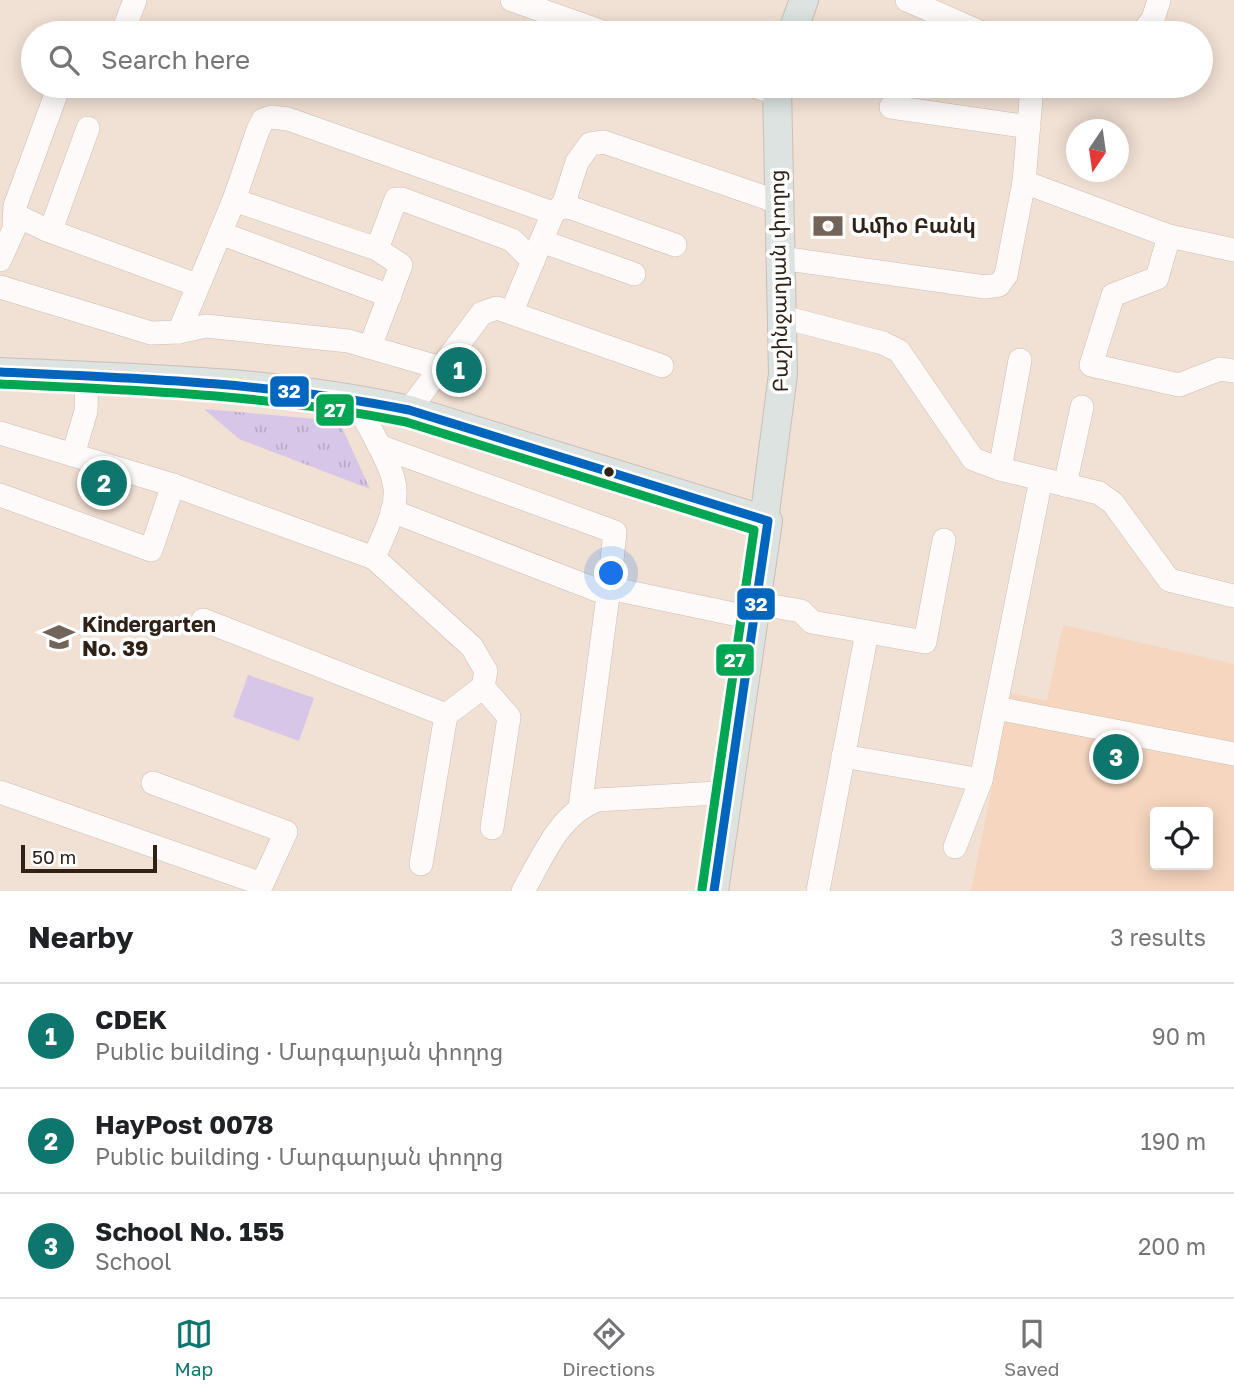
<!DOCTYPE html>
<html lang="en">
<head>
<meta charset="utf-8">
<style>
	body { margin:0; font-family:"Golos Text","Noto Sans Armenian",sans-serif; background:#f2f2f2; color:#202124 }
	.controls { position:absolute; right:21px; bottom:21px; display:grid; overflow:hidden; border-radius:7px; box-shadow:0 4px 18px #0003 }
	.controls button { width:63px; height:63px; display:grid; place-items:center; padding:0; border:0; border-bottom:2px solid #e0e0e0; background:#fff; color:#202124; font:35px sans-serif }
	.compass { position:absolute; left:1066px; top:119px; width:63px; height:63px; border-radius:50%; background:#fff; box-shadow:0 4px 18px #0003; rotate:193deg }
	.scale { position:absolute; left:21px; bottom:18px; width:136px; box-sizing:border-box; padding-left:7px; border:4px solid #2f2117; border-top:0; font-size:19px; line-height:24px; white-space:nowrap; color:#2f2117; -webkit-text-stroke:5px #fff; paint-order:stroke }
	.you { position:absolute; left:612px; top:574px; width:24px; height:24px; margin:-18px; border:5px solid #fff; border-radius:50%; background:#1a73e8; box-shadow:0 0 0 10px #1a73e833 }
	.badge { display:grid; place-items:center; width:46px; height:46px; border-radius:50%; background:#0f766e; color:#fff; font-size:23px; font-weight:700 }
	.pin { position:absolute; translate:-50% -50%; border:4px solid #fff; box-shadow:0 2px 7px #0006 }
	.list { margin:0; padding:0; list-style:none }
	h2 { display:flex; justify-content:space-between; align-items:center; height:91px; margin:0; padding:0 28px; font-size:30px }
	h2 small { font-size:23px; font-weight:400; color:#757577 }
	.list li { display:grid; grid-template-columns:46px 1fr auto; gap:21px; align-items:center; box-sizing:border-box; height:105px; padding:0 28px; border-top:2px solid #e0e0e0 }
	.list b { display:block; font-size:26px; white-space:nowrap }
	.list p { margin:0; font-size:23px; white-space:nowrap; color:#757577 }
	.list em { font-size:23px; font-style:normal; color:#757577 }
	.icon { flex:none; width:38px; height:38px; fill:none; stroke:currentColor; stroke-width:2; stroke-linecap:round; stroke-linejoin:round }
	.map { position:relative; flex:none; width:1234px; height:891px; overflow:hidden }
	.search { position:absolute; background:#fff; box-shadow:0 4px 18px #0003; left:21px; right:21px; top:21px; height:77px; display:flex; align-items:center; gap:18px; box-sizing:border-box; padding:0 24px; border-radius:38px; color:#757577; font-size:26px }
	.sheet { height:406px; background:#fff }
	nav { display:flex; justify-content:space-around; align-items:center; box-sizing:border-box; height:98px; border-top:2px solid #e0e0e0; background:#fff; font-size:19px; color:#757577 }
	nav a { display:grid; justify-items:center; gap:4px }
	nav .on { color:#0f766e }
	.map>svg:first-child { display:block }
	.built { fill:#f6d6bf; fill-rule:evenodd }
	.grass { fill:url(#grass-tufts) }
	.garden { fill:#d7c6e7 }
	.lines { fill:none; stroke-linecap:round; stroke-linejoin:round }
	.minor-casing { stroke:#ccbdb2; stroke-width:24 }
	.major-casing { stroke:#c9bfb9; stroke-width:30 }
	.minor { stroke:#fdfaf9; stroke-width:23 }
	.major { stroke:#dce3e0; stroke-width:28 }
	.bus-1-casing { stroke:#fff; stroke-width:14 }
	.bus-2-casing { stroke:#fff; stroke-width:14 }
	.bus-1 { stroke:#0065bd; stroke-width:9 }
	.bus-2 { stroke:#00a651; stroke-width:9 }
	.bus-dot { fill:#2f2117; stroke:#fff; stroke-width:2.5 }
	.labels { text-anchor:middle; stroke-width:7; stroke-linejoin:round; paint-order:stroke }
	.poi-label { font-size:21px; font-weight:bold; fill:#2f2117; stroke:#fff; text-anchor:start }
	.street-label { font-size:21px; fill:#2f2117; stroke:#fff }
	.line-badge { stroke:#fff; stroke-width:2.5 }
	.badge-label { font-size:19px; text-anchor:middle; font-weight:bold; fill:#fff }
</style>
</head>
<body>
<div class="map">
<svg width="1234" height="891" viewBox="0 0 1234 891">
	<defs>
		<pattern id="grass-tufts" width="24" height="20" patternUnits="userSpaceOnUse" patternTransform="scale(1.75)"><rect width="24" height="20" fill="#d7c6e7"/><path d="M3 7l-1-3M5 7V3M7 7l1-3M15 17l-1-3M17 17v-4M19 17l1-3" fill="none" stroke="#b9aac5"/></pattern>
	</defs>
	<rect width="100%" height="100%" fill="#f1e0d4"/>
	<path class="built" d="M 1063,625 L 1234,664 L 1234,891 L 971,891 L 1011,693 L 1047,701 ZM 1155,812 L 1208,812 L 1208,865 L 1155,865 Z"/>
	<path class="grass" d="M 204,409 L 339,421 L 370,489 L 239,439 Z"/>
	<path class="garden" d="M 248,675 L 314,698 L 299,741 L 233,717 Z"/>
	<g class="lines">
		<g class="minor-casing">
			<g id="minor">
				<path d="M 512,0 L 606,33"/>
				<path d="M 907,0 L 982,33"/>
				<path d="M 125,26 L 135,0"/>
				<path d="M 1142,33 L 1153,19 L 1159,0"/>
				<path d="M 754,86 L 775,93"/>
				<path d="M 1032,86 L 1024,182 L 1169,236 L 1234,250"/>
				<path d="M 891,107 L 1029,127"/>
				<path d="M 234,200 L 377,249 L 401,265 L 370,347"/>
				<path d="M 563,206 L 577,162 L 590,144 L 604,142 L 778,202"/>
				<path d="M 553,213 L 559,208 L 569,207 L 675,245"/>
				<path d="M 14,223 L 15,206 L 59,86"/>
				<path d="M 47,230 L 197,285"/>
				<path d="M 220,233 L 390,296"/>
				<path d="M 1169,236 L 1157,278 L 1113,295 L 1091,365 L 1179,385 L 1220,369 L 1234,371"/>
				<path d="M 541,241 L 634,274"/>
				<path d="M 377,249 L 396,199 L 402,199 L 512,240 L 533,261"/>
				<path d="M 781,258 L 985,287 L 999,285 L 1006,275 L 1024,182"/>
				<path d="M 0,260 L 18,220 L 24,219 L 47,230 L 52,227 L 88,128"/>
				<path d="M 0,287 L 151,333 L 179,332 L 206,326 L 348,341 L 441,368"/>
				<path d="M 783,317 L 883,343 L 899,351 L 973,459 L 1000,469 L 1099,493 L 1113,503 L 1169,580 L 1234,596"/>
				<path d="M 179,332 L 234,200 L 258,130 L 263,120 L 272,117 L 288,119 L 553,213 L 512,311"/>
				<path d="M 356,403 C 367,424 394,467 395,489 C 397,512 382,537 374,558 L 472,647 L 486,671 L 483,687 L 446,715 L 421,864"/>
				<path d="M 406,414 L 482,313 L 497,308 L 662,366"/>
				<path d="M 0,433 L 173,485"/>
				<path d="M 379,446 L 615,532 L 609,588 L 597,590 L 392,511"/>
				<path d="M 73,455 L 86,411 L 87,376"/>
				<path d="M 1000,469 L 1020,360"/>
				<path d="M 1065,485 L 1082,407"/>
				<path d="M 0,495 L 151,550 L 173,485 L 374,558"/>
				<path d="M 756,603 L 801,611 L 812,622 L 925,642 L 944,540"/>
				<path d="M 203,620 L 446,715"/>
				<path d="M 483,687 L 509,717 L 492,828"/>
				<path d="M 996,708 L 1234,754"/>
				<path d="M 843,756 L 981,780"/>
				<path d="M 0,792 L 262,884 L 286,832 L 153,783"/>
				<path d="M 580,807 L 609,588 L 748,617"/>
				<path d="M 955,847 L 981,780 L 1041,479"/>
				<path d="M 523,891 C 543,857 558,815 597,800 L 718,793"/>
				<path d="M 818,891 L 867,632"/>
			</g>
		</g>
		<g class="major-casing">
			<g id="major">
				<path d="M 792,33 L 804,0"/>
				<path d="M 0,372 C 137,378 275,380 409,410 L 768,521 L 714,891"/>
				<path d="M 762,536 L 783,374 L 777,86"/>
			</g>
		</g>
		<use href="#minor" class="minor"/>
		<use href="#major" class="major"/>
		<g class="bus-1-casing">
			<path id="bus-1" d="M 0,372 C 137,378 274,383 409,410 L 768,521 L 714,891"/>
		</g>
		<g class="bus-2-casing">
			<path id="bus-2" d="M 0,384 C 136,390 272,395 406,422 L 754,530 L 702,889"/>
		</g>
		<use href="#bus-1" class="bus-1"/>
		<use href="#bus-2" class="bus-2"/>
	</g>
	<defs>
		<g id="bank-bare" transform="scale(2.415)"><path d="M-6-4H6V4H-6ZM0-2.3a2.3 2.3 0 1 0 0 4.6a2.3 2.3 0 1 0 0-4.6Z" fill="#736459" stroke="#fff" stroke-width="2.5" paint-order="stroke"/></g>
		<g id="school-bare" transform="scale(2.415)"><path d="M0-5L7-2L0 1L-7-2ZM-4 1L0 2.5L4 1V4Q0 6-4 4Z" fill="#736459" stroke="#fff" stroke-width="2.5" paint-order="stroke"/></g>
	</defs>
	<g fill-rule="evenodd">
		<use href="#bank-bare" x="828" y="226"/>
		<use href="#school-bare" x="59" y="637"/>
	</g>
	<circle class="bus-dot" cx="609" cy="472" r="6"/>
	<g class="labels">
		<g class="poi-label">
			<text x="851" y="233">Ամիօ Բանկ</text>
			<text x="82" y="632">Kindergarten<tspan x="82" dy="24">No. 39</tspan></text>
		</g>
		<g class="street-label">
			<text transform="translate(779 281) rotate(-91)" y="7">Բաշինջաղյան փողոց</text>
		</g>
	</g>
	<g class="line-badge">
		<rect x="269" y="375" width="41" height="33" rx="7" fill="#0065bd"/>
		<rect x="315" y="393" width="40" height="34" rx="7" fill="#00a651"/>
		<rect x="736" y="587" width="40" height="34" rx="7" fill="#0065bd"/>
		<rect x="715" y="643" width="40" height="34" rx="7" fill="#00a651"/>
	</g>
	<g class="badge-label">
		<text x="289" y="398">32</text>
		<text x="335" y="417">27</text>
		<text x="756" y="611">32</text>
		<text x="735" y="667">27</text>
	</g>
</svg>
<div class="controls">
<button><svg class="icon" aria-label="locate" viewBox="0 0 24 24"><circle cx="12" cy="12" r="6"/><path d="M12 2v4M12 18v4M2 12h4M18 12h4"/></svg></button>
</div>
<svg class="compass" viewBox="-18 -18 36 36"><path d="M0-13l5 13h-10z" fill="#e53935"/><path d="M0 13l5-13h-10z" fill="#757577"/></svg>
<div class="scale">50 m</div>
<div class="you"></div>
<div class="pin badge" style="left:459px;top:370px">1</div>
<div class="pin badge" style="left:104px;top:483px">2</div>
<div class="pin badge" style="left:1116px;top:757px">3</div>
<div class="search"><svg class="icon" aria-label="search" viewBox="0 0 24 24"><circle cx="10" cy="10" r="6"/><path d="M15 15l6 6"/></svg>Search here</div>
</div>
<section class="sheet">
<h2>Nearby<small>3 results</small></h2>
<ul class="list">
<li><span class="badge">1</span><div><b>CDEK</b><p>Public building · Մարգարյան փողոց</p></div><em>90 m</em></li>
<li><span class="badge">2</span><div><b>HayPost 0078</b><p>Public building · Մարգարյան փողոց</p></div><em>190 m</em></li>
<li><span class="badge">3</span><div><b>School No. 155</b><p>School</p></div><em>200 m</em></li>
</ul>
</section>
<nav>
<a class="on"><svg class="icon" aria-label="map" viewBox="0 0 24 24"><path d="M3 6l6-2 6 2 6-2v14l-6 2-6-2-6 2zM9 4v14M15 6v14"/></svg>Map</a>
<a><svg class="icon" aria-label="directions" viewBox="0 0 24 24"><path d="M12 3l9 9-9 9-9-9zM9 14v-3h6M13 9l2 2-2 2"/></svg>Directions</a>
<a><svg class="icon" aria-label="saved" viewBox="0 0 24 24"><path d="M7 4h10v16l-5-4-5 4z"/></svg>Saved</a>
</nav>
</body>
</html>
